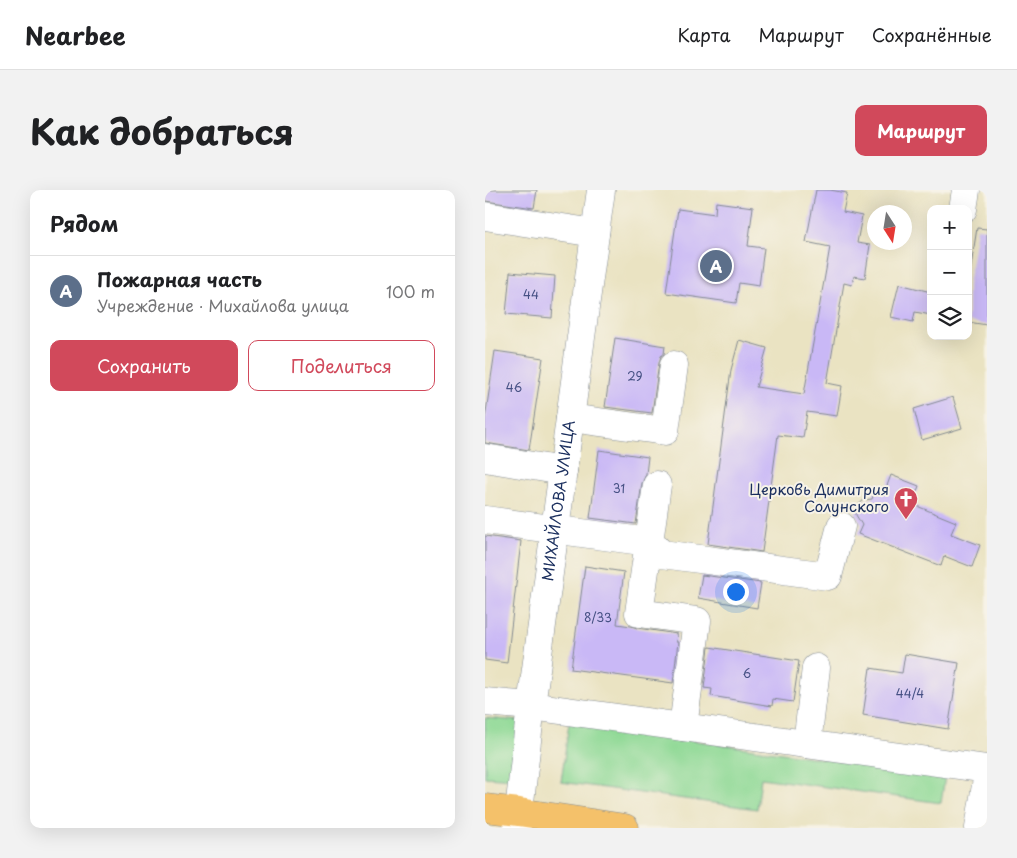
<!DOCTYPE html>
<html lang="ru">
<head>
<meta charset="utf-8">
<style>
	body { margin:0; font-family:"Playpen Sans",sans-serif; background:#f2f2f2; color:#202124 }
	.controls { position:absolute; right:15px; top:15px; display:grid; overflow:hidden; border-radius:10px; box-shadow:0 5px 20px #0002 }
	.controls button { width:45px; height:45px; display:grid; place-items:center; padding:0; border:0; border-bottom:1px solid #e0e0e0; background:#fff; color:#202124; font:25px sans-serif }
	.compass { position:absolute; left:382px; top:15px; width:45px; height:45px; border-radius:50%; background:#fff; box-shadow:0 5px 20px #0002; rotate:168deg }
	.you { position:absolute; left:250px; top:401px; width:18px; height:18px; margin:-12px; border:4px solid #fff; border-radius:50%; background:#1a73e8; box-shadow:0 0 0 8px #1a73e833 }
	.badge { display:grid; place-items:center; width:32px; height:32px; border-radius:50%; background:#d1495b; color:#fff; font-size:16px; font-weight:700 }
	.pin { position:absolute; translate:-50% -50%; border:2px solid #fff; box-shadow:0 1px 5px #0006 }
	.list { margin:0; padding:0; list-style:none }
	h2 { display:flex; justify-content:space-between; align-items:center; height:65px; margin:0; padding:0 20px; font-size:21px }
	h2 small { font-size:16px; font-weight:400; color:#757577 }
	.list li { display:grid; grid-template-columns:32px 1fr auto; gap:15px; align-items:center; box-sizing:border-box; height:70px; padding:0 20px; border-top:1px solid #e0e0e0 }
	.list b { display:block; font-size:19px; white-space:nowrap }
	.list p { margin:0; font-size:16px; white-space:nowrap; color:#757577 }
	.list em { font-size:16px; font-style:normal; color:#757577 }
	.actions { display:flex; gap:10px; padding:15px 20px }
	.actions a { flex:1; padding:11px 0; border:1px solid #d1495b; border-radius:10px; text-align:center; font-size:18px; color:#d1495b }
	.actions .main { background:#d1495b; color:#fff }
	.icon { flex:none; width:28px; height:28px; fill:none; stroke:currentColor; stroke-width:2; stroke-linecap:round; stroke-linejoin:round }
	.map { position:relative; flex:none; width:502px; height:638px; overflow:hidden; border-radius:10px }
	header { display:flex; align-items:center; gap:30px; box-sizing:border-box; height:70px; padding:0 25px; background:#fff; border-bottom:1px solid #e0e0e0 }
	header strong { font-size:24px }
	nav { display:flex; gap:28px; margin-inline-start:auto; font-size:18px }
	.intro { display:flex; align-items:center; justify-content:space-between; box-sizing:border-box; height:120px; padding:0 30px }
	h1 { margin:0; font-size:35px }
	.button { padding:12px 22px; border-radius:10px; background:#d1495b; color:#fff; font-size:18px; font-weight:700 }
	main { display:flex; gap:30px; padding:0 30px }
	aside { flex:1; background:#fff; border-radius:10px; box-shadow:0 5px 20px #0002 }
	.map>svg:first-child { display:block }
	.green { fill:#8fd995; stroke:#55847a }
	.building { fill:#c9b8f6 }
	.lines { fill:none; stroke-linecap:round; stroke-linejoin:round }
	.minor-casing { stroke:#828990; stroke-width:29 }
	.major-casing { stroke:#828990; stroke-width:29 }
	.minor { stroke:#fff; stroke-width:28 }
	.major { stroke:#f4c16a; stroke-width:28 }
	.labels { text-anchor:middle; stroke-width:4; stroke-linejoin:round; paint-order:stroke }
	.number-label { font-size:12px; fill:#465184 }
	.poi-label { font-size:15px; fill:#1b2f5e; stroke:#f7f3e8; text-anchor:end }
	.street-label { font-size:15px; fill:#1b2f5e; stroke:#f7f3e8 }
</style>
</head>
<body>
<header>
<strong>Nearbee</strong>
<nav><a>Карта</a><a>Маршрут</a><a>Сохранённые</a></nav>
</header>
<div class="intro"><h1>Как добраться</h1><a class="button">Маршрут</a></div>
<main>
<aside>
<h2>Рядом<small></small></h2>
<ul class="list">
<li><span class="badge" style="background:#5c6f8a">A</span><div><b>Пожарная часть</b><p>Учреждение · Михайлова улица</p></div><em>100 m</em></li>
</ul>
<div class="actions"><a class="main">Сохранить</a><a>Поделиться</a></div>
</aside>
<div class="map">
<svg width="502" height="638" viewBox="0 0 502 638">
	<rect width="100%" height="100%" fill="#f7f3e8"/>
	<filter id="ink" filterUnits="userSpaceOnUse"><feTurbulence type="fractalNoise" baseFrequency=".02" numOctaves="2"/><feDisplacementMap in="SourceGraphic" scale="10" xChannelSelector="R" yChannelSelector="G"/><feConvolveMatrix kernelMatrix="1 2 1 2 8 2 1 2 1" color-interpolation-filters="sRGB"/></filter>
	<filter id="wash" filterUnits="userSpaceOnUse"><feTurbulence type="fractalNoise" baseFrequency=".0096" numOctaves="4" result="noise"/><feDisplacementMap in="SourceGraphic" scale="20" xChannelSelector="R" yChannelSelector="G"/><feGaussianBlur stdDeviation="1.12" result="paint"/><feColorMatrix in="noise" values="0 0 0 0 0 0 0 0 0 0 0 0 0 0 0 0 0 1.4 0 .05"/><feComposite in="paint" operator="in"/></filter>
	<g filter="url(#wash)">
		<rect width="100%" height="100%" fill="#eae3c2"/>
		<g class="green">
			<path d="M 0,528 L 35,531 L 30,589 L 0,587 Z"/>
			<path d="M 84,533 L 460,586 L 456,613 L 276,588 L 272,619 L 76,592 Z"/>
		</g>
		<g id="blocks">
			<g class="building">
				<path d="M 0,0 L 52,0 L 49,18 L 0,11 Z"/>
				<path d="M 331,0 L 345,0 L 362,3 L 358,22 L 377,26 L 372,53 L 385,55 L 380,88 L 369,86 L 367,95 L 359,93 L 342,193 L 357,196 L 352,226 L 322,222 L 318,248 L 293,245 L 277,362 L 223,354 L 246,180 L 254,150 L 282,158 L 271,197 L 319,204 L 345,57 L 321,52 Z"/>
				<path d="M 231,12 L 268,17 L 263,56 L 279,58 L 274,96 L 254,93 L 251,113 L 181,103 L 193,19 L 230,24 Z"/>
				<path d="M 492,38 L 502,39 L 502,135 L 483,132 L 483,95 Z"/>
				<path d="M 25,82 L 70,86 L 67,128 L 21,124 Z"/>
				<path d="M 414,94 L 446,102 L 446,125 L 430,122 L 428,132 L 406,127 Z"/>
				<path d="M 130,148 L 180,156 L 179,164 L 176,166 L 174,173 L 167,223 L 120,217 Z"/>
				<path d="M 10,161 L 58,168 L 44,260 L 0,253 L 0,229 Z"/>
				<path d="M 468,207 L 477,238 L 437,250 L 429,219 Z"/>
				<path d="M 114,260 L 163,267 L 161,284 L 157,293 L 151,334 L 105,328 Z"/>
				<path d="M 406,285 L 434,296 L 427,314 L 471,332 L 466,344 L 495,355 L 487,377 L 459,366 L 456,376 L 373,344 L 377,335 L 371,325 L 371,320 L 373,315 L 379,310 L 387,309 L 391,298 L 400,301 Z"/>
				<path d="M 0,346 L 36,351 L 22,473 L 0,470 Z"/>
				<path d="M 100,376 L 139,382 L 132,434 L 146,436 L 152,438 L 192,444 L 191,452 L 193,452 L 188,493 L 86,479 Z"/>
				<path d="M 217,385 L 276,393 L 272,418 L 213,408 Z"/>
				<path d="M 224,457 L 314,471 L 308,512 L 288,509 L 287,516 L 226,506 L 227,499 L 219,498 Z"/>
				<path d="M 420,464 L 474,473 L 463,539 L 378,525 L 385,478 L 417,483 Z"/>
			</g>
		</g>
	</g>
	<g filter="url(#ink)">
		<use href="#blocks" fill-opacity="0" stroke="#828990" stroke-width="1"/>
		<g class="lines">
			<g class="minor-casing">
				<g id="minor">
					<path d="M 478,19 L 481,0"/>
					<path d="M 0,26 L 110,43"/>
					<path d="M 85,228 L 180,241 L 189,175"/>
					<path d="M 0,268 L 78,281"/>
					<path d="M 0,330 L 164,352 L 172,295"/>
					<path d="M 164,352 L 177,364 L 343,386 L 356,336"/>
					<path d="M 164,352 L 154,423 L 212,431 L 198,537"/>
					<path d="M 0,512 L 46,516 L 502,579"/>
					<path d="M 322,554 L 331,478"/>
					<path id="s1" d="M 32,638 L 46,516 L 116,0"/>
					<path d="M 494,638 L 502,589"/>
				</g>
			</g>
			<g class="major-casing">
				<path id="major" d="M 0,618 L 34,622 L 140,638"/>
			</g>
			<use href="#minor" class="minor"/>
			<use href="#major" class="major"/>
		</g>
	</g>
	<defs>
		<g id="church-pin" transform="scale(1.25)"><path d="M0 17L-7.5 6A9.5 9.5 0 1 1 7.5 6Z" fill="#d1495b" stroke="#f7f3e8"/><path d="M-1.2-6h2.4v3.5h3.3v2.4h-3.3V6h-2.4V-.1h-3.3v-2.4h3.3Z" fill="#fff"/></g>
	</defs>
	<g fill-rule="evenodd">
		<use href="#church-pin" x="421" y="309"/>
	</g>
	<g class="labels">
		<g class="number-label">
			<text x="46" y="109">44</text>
			<text x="150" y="191">29</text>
			<text x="29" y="202">46</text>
			<text x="134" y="303">31</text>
			<text x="113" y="432">8/33</text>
			<text x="262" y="488">6</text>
			<text x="425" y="508">44/4</text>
		</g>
		<g class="poi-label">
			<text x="404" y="305">Церковь Димитрия<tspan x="404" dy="17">Солунского</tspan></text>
		</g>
		<g class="street-label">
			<text dy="5" stroke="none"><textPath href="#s1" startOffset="330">МИХАЙЛОВА УЛИЦА</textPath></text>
		</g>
	</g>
</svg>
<div class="controls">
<button>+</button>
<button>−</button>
<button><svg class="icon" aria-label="layers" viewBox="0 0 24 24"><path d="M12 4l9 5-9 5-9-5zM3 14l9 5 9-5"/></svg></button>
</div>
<svg class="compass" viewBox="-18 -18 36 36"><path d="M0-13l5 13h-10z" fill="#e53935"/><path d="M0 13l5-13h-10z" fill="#757577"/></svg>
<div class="you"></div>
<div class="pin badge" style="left:231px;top:76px;background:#5c6f8a">A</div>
</div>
</main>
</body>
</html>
